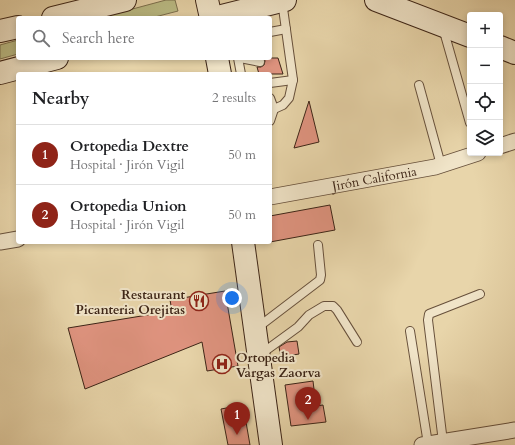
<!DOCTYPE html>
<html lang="en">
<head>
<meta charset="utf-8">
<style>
	body { margin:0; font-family:Cardo,serif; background:#f2f2f2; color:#202124 }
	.controls { position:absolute; right:12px; top:12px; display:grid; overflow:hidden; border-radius:4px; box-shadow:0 2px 6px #0003 }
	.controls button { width:36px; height:36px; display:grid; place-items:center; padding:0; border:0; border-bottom:1px solid #e0e0e0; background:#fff; color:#202124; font:20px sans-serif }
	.you { position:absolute; left:232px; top:298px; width:14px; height:14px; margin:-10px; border:3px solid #fff; border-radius:50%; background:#1a73e8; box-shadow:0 0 0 6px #1a73e833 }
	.badge { display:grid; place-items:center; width:26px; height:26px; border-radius:50%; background:#8f2418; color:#fff; font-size:13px; font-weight:700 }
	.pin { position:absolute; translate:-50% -33px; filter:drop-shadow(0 1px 2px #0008) }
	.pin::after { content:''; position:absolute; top:21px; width:14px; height:12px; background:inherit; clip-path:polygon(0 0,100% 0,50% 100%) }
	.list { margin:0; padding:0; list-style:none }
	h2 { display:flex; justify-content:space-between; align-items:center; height:52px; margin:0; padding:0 16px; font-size:17px }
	h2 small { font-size:13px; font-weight:400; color:#757577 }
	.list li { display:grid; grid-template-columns:26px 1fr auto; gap:12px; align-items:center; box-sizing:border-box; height:60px; padding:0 16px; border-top:1px solid #e0e0e0 }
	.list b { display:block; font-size:15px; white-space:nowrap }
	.list p { margin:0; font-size:13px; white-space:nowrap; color:#757577 }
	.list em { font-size:13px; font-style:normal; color:#757577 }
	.icon { flex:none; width:22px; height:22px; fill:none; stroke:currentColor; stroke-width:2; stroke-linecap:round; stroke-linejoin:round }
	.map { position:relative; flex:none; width:515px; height:445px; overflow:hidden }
	.search { position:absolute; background:#fff; box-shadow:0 2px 6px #0003; left:16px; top:16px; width:256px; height:44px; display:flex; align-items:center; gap:10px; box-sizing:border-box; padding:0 14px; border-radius:4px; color:#757577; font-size:15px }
	.panel { position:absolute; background:#fff; box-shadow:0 2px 6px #0003; left:16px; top:72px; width:256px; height:172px; border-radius:4px }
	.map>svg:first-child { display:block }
	.green { fill:#bbbc85; stroke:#7c704e }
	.building { fill:#e09480; stroke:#3c2416 }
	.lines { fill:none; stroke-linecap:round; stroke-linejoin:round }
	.lane-casing { stroke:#67503b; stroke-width:10 }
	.street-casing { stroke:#67503b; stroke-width:17 }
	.secondary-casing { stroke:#3c2416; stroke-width:24 }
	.lane { stroke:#f0e4c8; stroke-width:8 }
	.street { stroke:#f0e4c8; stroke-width:15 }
	.secondary { stroke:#f0e4c8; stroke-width:22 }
	.labels { text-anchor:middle; stroke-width:4; stroke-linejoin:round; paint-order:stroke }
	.street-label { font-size:13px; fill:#3c2416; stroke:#f0e4c8 }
	.poi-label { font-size:13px; font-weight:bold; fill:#3c2416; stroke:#f0e4c8; text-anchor:end }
</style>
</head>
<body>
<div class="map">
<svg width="515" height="445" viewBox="0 0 515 445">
	<rect width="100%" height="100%" fill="#e8d5aa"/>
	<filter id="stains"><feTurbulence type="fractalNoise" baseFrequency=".005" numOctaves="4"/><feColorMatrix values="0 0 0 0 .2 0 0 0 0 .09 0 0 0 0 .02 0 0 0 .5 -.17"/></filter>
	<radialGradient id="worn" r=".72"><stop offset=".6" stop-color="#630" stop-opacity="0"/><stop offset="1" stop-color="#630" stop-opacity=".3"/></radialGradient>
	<g class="green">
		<path d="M 166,0 L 175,0 L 178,11 L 151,18 L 99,18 Z"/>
		<path d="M 18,40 L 18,54 L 0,59 L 0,45 Z"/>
	</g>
	<g class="building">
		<path d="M 264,58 L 278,58 L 283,74 L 259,74 L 257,67 L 261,67 L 264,65 L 265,61 Z"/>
		<path d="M 309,101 L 319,142 L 294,148 Z"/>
		<path d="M 330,205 L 335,230 L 270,242 L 270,216 Z"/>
		<path d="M 225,291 L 238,366 L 207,371 L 202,342 L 85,389 L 68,328 L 172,311 L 170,300 Z"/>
		<path d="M 297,341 L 299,354 L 281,357 L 279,347 L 287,342 Z"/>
		<path d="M 313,381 L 316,406 L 323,405 L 326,422 L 291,426 L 285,385 Z"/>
		<path d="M 243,405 L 250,445 L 228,445 L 221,409 Z"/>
	</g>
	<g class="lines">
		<g class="lane-casing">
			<g id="lane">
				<path d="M 443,28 L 470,123"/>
				<path d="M 270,32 L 286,29"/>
				<path d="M 238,58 L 241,74"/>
				<path d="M 240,58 L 260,62"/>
				<path d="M 270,83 L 293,80"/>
				<path d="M 419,85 L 441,165"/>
				<path d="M 270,98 L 274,109 L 270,121"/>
				<path d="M 274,109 L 283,105 L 289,98 L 293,80 L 282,1"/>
				<path d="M 257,328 L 320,280 L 321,275 L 318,245"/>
				<path d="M 410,331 L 428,444"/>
				<path d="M 261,354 L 298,327 L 309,315 L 324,306 L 333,306 L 337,310 L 357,342"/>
				<path d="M 443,442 L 428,320 L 429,314 L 480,294"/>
			</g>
		</g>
		<g class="street-casing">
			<g id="street">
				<path d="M 500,146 L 515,141"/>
				<path id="s1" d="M 270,197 L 435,167 L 478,153"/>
				<path d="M 0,242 L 18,239"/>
				<path d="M 422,445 L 515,430"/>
			</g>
		</g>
		<g class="secondary-casing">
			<g id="secondary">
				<path d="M 207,0 L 211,18"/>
				<path d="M 376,0 L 470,36"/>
				<path d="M 53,18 L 125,0"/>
				<path d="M 214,18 L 285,0"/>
				<path d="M 0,31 L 18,27"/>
				<path d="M 500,47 L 515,53"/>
				<path d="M 217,58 L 220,74"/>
				<path d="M 0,73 L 57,58"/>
				<path d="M 243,242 L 271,445"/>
			</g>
		</g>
		<use href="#lane" class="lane"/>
		<use href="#street" class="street"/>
		<use href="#secondary" class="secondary"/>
	</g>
	<defs>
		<g id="restaurant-ring" transform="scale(1)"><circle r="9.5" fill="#f0e4c8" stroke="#8f2418" stroke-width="1.5"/><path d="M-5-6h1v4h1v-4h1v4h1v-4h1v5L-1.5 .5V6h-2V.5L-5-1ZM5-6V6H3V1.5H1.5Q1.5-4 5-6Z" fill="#8f2418"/></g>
		<g id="hospital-ring" transform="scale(1)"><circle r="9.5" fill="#f0e4c8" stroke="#8f2418" stroke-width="1.5"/><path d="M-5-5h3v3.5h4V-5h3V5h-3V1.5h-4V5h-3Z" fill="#8f2418"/></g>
	</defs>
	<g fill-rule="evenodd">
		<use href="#restaurant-ring" x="199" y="301"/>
		<use href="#hospital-ring" x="222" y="364"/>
	</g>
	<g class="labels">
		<g class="street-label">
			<text dy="5" stroke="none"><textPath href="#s1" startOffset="106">Jirón California</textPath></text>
		</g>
		<g class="poi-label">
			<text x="185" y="299">Restaurant<tspan x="185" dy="15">Picanteria Orejitas</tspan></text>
			<text x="236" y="362" text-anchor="start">Ortopedia<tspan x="236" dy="15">Vargas Zaorva</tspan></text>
		</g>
	</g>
	<rect width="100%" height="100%" filter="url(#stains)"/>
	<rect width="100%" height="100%" fill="url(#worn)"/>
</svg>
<div class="controls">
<button>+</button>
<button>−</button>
<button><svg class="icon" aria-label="locate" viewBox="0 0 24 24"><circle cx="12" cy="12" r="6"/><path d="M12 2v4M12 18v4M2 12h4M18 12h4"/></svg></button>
<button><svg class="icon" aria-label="layers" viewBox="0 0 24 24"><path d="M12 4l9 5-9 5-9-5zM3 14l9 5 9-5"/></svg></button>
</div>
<div class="you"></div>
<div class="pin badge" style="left:237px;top:435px">1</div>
<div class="pin badge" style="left:308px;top:420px">2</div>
<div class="search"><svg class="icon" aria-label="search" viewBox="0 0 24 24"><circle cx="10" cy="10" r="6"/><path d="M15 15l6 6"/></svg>Search here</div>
<section class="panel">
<h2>Nearby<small>2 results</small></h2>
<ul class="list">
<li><span class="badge">1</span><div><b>Ortopedia Dextre</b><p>Hospital · Jirón Vigil</p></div><em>50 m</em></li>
<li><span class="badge">2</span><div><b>Ortopedia Union</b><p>Hospital · Jirón Vigil</p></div><em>50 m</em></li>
</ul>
</section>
</div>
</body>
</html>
